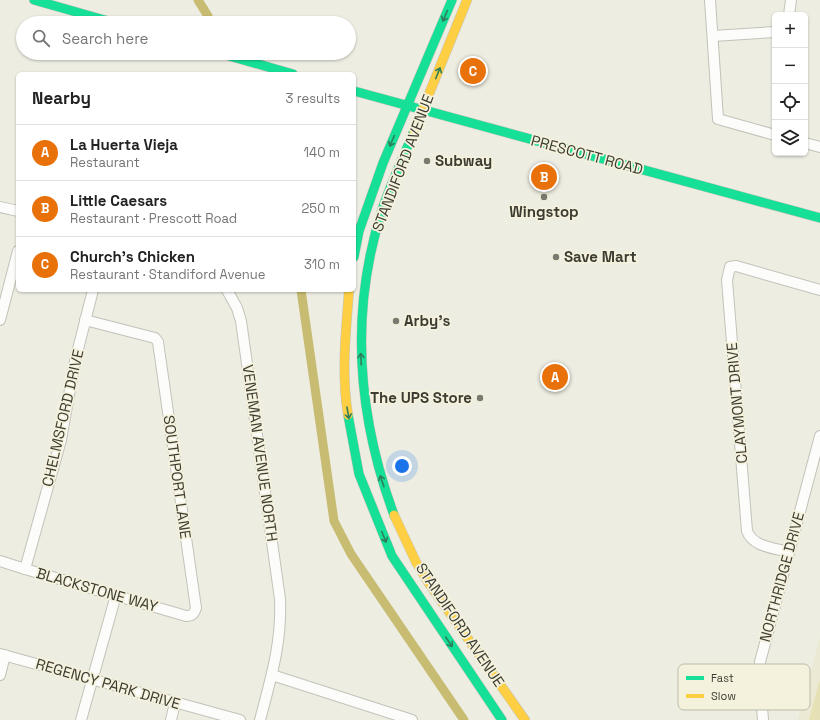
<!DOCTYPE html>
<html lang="en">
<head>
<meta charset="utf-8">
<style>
	body { margin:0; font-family:"Space Grotesk",sans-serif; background:#f6f6f6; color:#222 }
	.controls { position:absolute; right:12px; top:12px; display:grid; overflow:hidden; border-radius:6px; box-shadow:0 1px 3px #0004 }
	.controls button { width:36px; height:36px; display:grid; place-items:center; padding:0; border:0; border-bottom:1px solid #e0e0e0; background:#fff; color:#222; font:20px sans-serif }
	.you { position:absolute; left:402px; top:466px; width:14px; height:14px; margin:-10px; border:3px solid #fff; border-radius:50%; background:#1a73e8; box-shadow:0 0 0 6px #1a73e833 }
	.badge { display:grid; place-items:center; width:26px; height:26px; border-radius:50%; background:#1a73e8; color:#fff; font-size:13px; font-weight:700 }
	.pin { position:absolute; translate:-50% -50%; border:2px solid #fff; box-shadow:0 1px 4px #0006 }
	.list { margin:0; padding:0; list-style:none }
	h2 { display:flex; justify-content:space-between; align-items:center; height:52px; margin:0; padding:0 16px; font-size:17px }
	h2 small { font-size:13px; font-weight:400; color:#767676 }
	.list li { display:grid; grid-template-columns:26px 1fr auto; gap:12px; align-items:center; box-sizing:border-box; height:56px; padding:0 16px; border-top:1px solid #e0e0e0 }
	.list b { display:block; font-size:15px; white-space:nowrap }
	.list p { margin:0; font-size:13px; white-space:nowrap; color:#767676 }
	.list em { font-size:13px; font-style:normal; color:#767676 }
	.icon { flex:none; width:22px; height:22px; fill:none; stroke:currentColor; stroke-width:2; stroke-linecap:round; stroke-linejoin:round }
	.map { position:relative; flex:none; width:820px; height:720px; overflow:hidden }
	.search { position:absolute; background:#fff; box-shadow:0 1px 3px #0004; left:16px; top:16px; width:340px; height:44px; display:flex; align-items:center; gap:10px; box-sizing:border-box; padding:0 14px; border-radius:22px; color:#767676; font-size:15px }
	.panel { position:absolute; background:#fff; box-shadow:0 1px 3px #0004; left:16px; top:72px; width:340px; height:220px; border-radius:6px }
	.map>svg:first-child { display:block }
	.built { fill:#ebe8d3 }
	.green { fill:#e6e0b5 }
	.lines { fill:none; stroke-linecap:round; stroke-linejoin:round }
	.canal { stroke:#c7bc71; stroke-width:9 }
	.street-casing { stroke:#c3c2b9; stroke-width:12 }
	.fast-casing { stroke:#c3c2b9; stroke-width:10 }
	.slow-casing { stroke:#c3c2b9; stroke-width:10 }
	.street { stroke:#fcfcfb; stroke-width:10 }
	.fast { stroke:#16e098; stroke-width:9 }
	.slow { stroke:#ffcf43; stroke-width:9 }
	.oneway { stroke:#2d7e5b }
	.poi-dot { fill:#7b7a70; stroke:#f4f1dc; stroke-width:1.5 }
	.labels { text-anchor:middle; stroke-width:3.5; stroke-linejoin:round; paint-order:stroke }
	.street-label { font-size:15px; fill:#3d3c33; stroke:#f4f1dc }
	.poi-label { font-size:15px; font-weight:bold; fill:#3d3c33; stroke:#f4f1dc; text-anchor:start }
	.key { fill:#f4f1dc; stroke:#bdbba9; stroke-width:1 }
	.key-label { font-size:11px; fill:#3d3c33 }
</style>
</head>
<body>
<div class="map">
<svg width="820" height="720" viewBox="0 0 820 720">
	<rect width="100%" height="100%" fill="#eeede2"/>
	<path class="built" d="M 820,637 L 820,720 L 798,720 Z"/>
	<path class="green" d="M 820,679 L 820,720 L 809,720 Z"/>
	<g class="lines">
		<g class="canal">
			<path d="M 198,0 L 208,16"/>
			<path d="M 301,290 L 334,521 L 351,554 L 464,720"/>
		</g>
		<g class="street-casing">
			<g id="street">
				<path d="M 710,0 L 718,119 L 775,135"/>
				<path d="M 789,15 L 791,0"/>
				<path d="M 713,36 L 775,32"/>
				<path d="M 805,143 L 820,147"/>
				<path d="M 0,207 L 18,211"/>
				<path d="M 227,290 L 237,308 L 241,321 L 280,599 C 282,642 271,678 260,720"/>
				<path d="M 0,320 L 18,251"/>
				<path d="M 789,552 C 774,548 753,547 747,531 L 727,280 L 730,267 L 736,266 L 820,290"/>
				<path d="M 0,561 L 25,569 L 186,616 C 192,616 194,614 196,608 L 158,342 L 155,338 L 85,320"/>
				<path d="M 25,569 L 61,440 L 75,361 L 93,290"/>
				<path d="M 0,654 L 240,720"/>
				<path d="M 0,675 L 5,655"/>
				<path d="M 272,675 L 412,720"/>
				<path d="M 81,720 L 116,595"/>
				<path d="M 171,720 L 175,703"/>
				<path d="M 763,720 L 760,682 L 760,662 L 820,436"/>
			</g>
		</g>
		<g class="fast-casing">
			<g id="fast">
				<path d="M 34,0 L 115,23"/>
				<path d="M 219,53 L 293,74"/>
				<path d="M 354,91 L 820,218"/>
				<path d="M 354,257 L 359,231 L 383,163 L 452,0"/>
				<path d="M 348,415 L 359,474 L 392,556 L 502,720"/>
				<path d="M 394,515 C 357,414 349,311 383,207 C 392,181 404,156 414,131"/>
			</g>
		</g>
		<g class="slow-casing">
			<g id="slow">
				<path d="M 414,131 L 467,0"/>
				<path d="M 348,415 C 341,373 346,332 349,290"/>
				<path d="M 394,515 L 416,562 L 428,582 L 525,720"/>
			</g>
		</g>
		<use href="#street" class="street"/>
		<use href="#fast" class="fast"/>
		<use href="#slow" class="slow"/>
	</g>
	<defs><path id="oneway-shaft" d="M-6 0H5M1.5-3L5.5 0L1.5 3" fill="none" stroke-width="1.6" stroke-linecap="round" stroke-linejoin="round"/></defs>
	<g class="oneway">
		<use href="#oneway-shaft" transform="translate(445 16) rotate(113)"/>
		<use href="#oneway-shaft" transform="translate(438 73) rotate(-68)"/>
		<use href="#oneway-shaft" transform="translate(392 141) rotate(113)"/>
		<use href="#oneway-shaft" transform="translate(361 359) rotate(-92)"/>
		<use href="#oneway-shaft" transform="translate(348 413) rotate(80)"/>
		<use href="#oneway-shaft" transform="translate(382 481) rotate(-109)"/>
		<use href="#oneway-shaft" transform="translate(384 537) rotate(68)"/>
		<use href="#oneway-shaft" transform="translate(449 642) rotate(56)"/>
	</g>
	<g class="poi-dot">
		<circle cx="427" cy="161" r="4"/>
		<circle cx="544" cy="197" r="4"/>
		<circle cx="556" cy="257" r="4"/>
		<circle cx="396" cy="321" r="4"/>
		<circle cx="480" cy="398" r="4"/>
	</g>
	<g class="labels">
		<g class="street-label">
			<text transform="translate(587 155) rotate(15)" y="5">PRESCOTT ROAD</text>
			<text transform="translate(403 163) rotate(-69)" y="5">STANDIFORD AVENUE</text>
			<text transform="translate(737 403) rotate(-95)" y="5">CLAYMONT DRIVE</text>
			<text transform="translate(63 418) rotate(-77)" y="5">CHELMSFORD DRIVE</text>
			<text transform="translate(260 453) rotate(82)" y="5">VENEMAN AVENUE NORTH</text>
			<text transform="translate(177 477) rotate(82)" y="5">SOUTHPORT LANE</text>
			<text transform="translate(782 577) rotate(-75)" y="5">NORTHRIDGE DRIVE</text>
			<text transform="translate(97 590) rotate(16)" y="5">BLACKSTONE WAY</text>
			<text transform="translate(460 625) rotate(56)" y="5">STANDIFORD AVENUE</text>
			<text transform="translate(108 684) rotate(16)" y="5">REGENCY PARK DRIVE</text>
		</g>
		<g class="poi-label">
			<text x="435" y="166">Subway</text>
			<text x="544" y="217" text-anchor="middle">Wingstop</text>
			<text x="564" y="262">Save Mart</text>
			<text x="404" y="326">Arby's</text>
			<text x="472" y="403" text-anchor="end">The UPS Store</text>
		</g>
	</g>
	<rect x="678" y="664" width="132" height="46" rx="6" class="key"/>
	<rect x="686" y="676" width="18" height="4" fill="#16e098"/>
	<rect x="686" y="694" width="18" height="4" fill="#ffcf43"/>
	<g class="key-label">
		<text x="711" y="682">Fast</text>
		<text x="711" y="700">Slow</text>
	</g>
</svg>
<div class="controls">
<button>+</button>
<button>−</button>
<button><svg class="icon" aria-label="locate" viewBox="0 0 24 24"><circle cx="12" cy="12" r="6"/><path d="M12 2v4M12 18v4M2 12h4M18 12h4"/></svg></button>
<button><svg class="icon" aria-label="layers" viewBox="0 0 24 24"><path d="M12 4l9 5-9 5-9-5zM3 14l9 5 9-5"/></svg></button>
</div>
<div class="you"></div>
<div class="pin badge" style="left:555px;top:377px;background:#e8710a">A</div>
<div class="pin badge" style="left:544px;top:177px;background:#e8710a">B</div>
<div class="pin badge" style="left:473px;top:71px;background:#e8710a">C</div>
<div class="search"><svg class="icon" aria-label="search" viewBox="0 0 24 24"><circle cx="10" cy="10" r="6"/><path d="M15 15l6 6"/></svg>Search here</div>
<section class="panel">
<h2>Nearby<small>3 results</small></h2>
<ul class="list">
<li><span class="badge" style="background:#e8710a">A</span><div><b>La Huerta Vieja</b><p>Restaurant</p></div><em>140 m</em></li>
<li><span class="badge" style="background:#e8710a">B</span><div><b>Little Caesars</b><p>Restaurant · Prescott Road</p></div><em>250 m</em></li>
<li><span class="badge" style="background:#e8710a">C</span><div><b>Church's Chicken</b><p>Restaurant · Standiford Avenue</p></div><em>310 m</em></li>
</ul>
</section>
</div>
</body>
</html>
